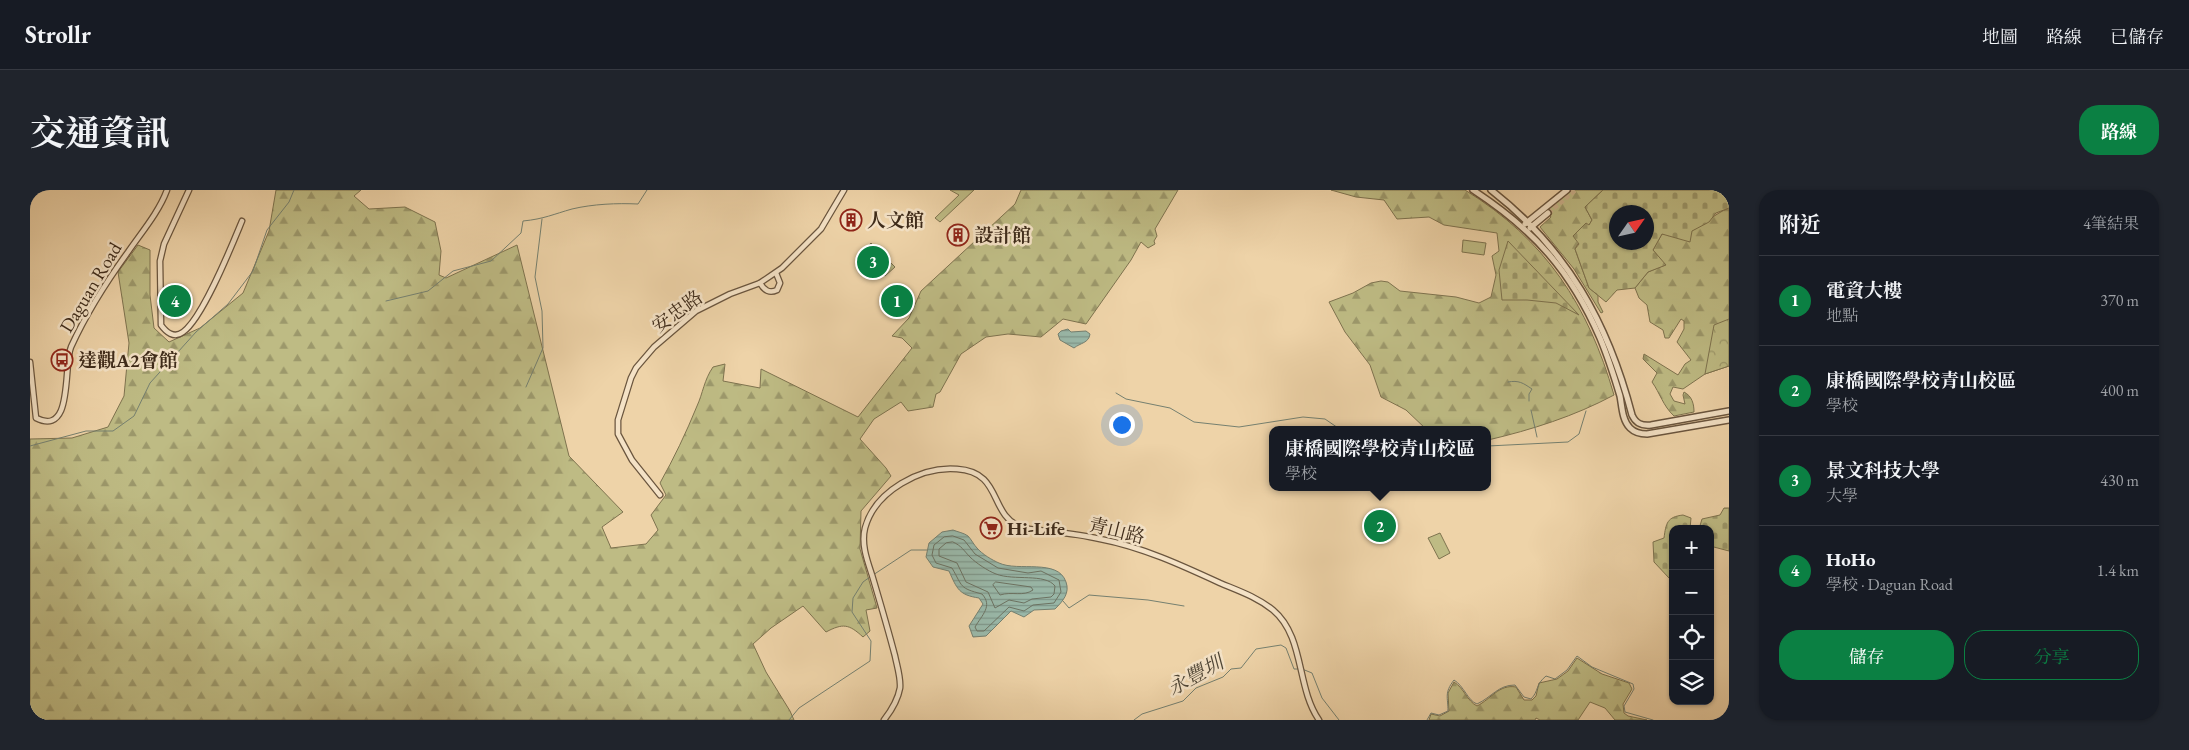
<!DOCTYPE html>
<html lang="zh-TW">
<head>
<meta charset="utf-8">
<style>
	body { margin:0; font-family:"EB Garamond","Noto Serif TC",serif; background:#20242c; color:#f1f3f6 }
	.controls { position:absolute; right:15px; bottom:15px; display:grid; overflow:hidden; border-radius:10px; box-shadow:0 1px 4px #0004 }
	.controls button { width:45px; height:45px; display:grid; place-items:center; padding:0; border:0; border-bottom:1px solid #363941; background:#171b24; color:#f1f3f6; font:25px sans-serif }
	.compass { position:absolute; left:1579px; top:15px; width:45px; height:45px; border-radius:50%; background:#171b24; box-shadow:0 1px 4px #0004; rotate:56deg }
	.you { position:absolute; left:1091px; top:234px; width:18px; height:18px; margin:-12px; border:4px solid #fff; border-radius:50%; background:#1a73e8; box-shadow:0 0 0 8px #1a73e833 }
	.badge { display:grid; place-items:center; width:32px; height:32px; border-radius:50%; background:#0b8043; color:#fff; font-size:16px; font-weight:700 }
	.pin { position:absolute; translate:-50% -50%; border:2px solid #fff; box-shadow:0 1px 5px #0006 }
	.popup { position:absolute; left:1239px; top:236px; width:222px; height:65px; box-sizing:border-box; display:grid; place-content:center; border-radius:10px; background:#171b24; filter:drop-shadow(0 1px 4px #0005); font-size:16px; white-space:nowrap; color:#9ea1a6 }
	.popup b { font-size:19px; color:#f1f3f6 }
	.popup::after { content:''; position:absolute; left:50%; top:100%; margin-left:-10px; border:10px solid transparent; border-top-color:#171b24 }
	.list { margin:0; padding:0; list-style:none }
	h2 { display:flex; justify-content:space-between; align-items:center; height:65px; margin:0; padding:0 20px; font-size:21px }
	h2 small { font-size:16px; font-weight:400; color:#9ea1a6 }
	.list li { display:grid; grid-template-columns:32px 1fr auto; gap:15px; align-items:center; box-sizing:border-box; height:90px; padding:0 20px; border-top:1px solid #363941 }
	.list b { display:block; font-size:19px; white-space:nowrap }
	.list p { margin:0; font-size:16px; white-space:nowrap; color:#9ea1a6 }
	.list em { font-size:16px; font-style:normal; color:#9ea1a6 }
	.actions { display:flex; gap:10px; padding:15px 20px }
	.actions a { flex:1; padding:11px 0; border:1px solid #0b8043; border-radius:20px; text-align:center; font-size:18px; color:#0b8043 }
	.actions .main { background:#0b8043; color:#fff }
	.icon { flex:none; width:28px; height:28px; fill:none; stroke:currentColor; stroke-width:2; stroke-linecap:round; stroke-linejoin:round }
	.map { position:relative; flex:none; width:1699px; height:530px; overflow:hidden; border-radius:20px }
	header { display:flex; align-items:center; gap:30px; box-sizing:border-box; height:70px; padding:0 25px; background:#171b24; border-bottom:1px solid #363941 }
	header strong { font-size:24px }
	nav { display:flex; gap:28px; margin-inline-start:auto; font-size:18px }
	.intro { display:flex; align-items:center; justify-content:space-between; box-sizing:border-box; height:120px; padding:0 30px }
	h1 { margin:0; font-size:35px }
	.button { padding:12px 22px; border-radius:20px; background:#0b8043; color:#fff; font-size:18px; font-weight:700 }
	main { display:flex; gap:30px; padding:0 30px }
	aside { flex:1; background:#171b24; border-radius:20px; box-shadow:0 1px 4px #0004 }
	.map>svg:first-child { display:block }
	.forest { fill:url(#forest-firs); stroke:#7e734f }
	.cemetery { fill:url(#cemetery-stones); stroke:#7e734f; fill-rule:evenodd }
	.park { fill:url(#park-crowns); stroke:#7e734f }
	.pitch { fill:#bebb84; stroke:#7e734f }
	.water { fill:url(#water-rules); stroke:#758070 }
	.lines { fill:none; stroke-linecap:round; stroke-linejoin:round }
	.shore { stroke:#6c7262; stroke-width:1 }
	.stream { stroke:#758070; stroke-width:1 }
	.tertiary-tunnel { stroke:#cbb18c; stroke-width:5; stroke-dasharray:5 2.5; stroke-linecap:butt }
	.minor-casing { stroke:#6a553e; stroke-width:7 }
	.tertiary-casing { stroke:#6a553e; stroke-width:8 }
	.minor { stroke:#f4e2c6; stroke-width:4.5 }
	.tertiary { stroke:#f4e2c6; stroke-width:5 }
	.labels { text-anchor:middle; stroke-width:5; stroke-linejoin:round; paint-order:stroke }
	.poi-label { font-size:19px; font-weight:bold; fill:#3e2b1a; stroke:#f4e2c6; text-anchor:start }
	.street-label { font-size:19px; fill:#3e2b1a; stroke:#f4e2c6 }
	.water-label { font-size:20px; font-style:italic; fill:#504737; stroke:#f4e2c6 }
</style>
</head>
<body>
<header>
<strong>Strollr</strong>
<nav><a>地圖</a><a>路線</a><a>已儲存</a></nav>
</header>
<div class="intro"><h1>交通資訊</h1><a class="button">路線</a></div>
<main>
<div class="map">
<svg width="1699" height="530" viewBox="0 0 1699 530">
	<defs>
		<pattern id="forest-firs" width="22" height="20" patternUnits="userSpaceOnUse" patternTransform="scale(1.25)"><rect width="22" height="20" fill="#bebb84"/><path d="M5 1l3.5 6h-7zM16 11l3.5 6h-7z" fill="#9c986b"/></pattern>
		<pattern id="cemetery-stones" width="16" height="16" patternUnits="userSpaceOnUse" patternTransform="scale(1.25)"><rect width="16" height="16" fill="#bebb84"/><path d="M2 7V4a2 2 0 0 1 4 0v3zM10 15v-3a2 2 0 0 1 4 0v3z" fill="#9c986b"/></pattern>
		<pattern id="park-crowns" width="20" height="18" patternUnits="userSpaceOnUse" patternTransform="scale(1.25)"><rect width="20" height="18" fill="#bebb84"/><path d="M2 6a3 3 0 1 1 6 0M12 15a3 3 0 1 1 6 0" fill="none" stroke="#9c986b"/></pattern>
		<pattern id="water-rules" width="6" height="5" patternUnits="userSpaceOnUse" patternTransform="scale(1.25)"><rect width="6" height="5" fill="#99b8a9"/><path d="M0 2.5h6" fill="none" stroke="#7e9689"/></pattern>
	</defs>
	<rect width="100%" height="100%" fill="#eed3a8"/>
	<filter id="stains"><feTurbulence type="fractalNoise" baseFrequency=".004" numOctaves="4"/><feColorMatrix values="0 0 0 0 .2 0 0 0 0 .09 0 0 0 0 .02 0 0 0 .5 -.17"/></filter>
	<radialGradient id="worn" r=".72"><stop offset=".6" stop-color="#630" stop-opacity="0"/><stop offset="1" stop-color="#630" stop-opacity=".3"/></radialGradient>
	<g class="forest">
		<path d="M 246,0 L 331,0 L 324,6 L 339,19 L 375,17 L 405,32 L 411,61 L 409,85 L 416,88 L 487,55 L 539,266 L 593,322 L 572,337 L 581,358 L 616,354 L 628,340 L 621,325 L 636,305 L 630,293 C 644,268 656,243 667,216 C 673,203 674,190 683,177 L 695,174 L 693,191 L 730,198 L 731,179 L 828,227 L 882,158 L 872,148 L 862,146 L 879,128 L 891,101 L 985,14 L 991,0 L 1148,0 L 1125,39 L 1127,46 L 1124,51 L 1125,54 L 1118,58 L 1111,52 L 1101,70 L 1056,134 L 1033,129 L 1011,147 L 978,144 L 956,147 L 931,164 L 910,202 L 906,204 L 903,217 L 878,221 L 871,212 L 844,229 L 830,249 L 856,278 L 861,286 L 831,321 L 830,359 L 847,418 L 836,420 L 840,441 L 833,447 C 819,434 813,433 796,442 L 773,416 L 741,438 L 723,454 L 736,482 L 760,521 L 764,530 L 0,530 L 0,249 L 42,248 L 78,237 L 94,206 L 99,153 L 88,82 L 108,55 L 120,60 L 120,105 L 124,138 L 139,152 L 170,138 L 213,103 L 239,41 Z"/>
		<path d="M 1301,0 L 1435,0 C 1516,50 1558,115 1584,205 C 1545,226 1501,240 1458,250 L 1458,240 L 1397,240 L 1376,220 L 1351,207 L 1340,175 L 1315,142 L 1299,112 L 1323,103 L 1341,93 L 1351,91 L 1358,92 L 1370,101 L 1426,107 L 1449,113 L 1461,107 L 1466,85 L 1462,66 L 1469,61 L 1467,43 L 1414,35 L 1399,27 L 1367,29 L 1354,10 L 1326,7 Z"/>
		<path d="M 1541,0 L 1573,0 L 1555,17 L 1562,30 L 1545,59 L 1559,98 L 1568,105 L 1568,112 L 1573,122 L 1571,123 L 1544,79 L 1510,37 L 1521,27 L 1516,20 Z"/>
		<path d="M 1699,18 L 1699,176 L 1675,184 L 1653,199 L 1643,197 L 1640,204 L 1644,211 L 1655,214 L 1653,205 L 1654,202 C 1662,206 1664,214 1664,222 L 1644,226 C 1633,216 1630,203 1622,192 L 1627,183 L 1613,169 L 1614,164 L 1648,185 L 1655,174 L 1661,170 L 1647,152 L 1654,139 L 1654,131 L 1651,129 L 1639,148 L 1635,148 L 1633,140 L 1620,132 L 1617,115 L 1609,108 L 1605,98 L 1618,82 L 1635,75 L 1623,60 L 1632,44 C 1641,43 1655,44 1663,40 C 1677,33 1684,24 1699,18 Z"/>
		<path d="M 1547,468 L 1572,484 L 1599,493 L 1602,499 L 1593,514 L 1594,523 L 1598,526 L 1617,530 L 1585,530 L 1575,518 L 1560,512 L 1548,530 L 1510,530 L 1506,528 L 1505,530 L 1399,530 L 1401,524 L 1410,526 L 1419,521 L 1418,503 L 1424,492 C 1434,498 1437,511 1447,516 C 1461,509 1469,494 1486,497 L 1494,510 L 1502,510 L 1506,506 L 1509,493 L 1527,489 L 1538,481 Z"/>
	</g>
	<g class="cemetery">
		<path d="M 1573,0 L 1699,0 L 1699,18 L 1686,23 L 1679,32 L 1662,41 L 1660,52 L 1632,44 L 1623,60 L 1636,75 L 1618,82 L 1605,98 L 1587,100 L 1576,112 L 1559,98 L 1545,59 L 1549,54 L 1543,46 L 1556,33 L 1559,35 L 1562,30 L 1555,17 ZM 1616,22 L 1616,52 L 1586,52 L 1586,22 Z"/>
		<path d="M 1478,51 L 1549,125 L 1526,113 L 1497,110 L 1472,110 L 1469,80 Z"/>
		<path d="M 1694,318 L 1699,318 L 1699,361 L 1680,356 L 1680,339 L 1669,339 L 1672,329 L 1690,325 Z"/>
		<path d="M 1653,325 L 1661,328 L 1660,339 L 1643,339 L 1641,358 L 1643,365 L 1643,388 L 1639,388 L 1624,372 L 1623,352 L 1634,348 C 1636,333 1637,327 1653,325 Z"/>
	</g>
	<path class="park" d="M 1699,129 L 1699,176 L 1675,184 L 1684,135 Z"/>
	<g class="pitch">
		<path d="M 920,0 L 944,0 L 910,32 L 905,28 L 929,5 Z"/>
		<path d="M 1433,50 L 1456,53 L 1454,65 L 1432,62 Z"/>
		<path d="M 841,53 L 865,77 L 855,86 L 832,62 Z"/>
		<path d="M 1410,343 L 1420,363 L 1409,369 L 1398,348 Z"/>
	</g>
	<g class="water">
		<path d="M 1038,139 L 1041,142 L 1056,141 L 1060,144 C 1059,153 1050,153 1044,158 L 1030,150 L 1028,144 L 1031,141 Z"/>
		<path d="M 923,340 C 928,342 934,343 938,346 C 941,349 944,355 947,358 C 952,364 962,370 969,373 C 988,382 1028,368 1036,392 C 1040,403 1033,411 1025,419 L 1004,420 L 994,427 L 981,421 L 956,446 L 943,447 L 939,436 L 953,414 L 949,408 C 929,405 927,399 919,381 L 903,377 L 896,367 L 899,353 L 912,342 Z"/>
	</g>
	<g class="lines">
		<g class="shore">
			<path d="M 923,346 L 934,350 L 945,364 L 968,378 L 998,383 L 1011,381 L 1029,390 L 1031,402 L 1024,413 L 1003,415 L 994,421 L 979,417 L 954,441 L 947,441 L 945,437 C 952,425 963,416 952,404 C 929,398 933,397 922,378 L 906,373 L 902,365 L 904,355 L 914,347 Z"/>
			<path d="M 923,352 C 932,356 934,361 940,367 C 946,373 958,381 966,384 C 984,391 1015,383 1025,396 L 1024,404 L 1021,407 L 1002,409 L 994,413 L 979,410 L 965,418 L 958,402 L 936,392 L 927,373 L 909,366 L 909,359 L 916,353 Z"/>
			<path d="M 966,392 L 1001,397 L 1003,400 C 993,407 982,401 970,405 L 963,395 Z"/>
		</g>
		<g class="stream">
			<path d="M 356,111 L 398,101 L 423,81 L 461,71 L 491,43 L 493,31 C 514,29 524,24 542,19 C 563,14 587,13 608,14 L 617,0"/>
			<path d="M 1478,192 C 1489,190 1493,193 1502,199 L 1499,204 L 1499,211"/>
			<path d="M 496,197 L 513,158 L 512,121 L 505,87 L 512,29"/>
			<path d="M 1086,203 L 1096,209 L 1140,218 L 1164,232 L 1209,237 L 1273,227 L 1295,229 L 1311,240"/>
			<path d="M 1501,220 L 1507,247"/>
			<path d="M 0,256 L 56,241 L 83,241 L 104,226 L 120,193 L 166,142 L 198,114 L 223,81 L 237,40 L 259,12 L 264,0"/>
			<path d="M 1458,256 L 1538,252 L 1549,244 L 1556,221"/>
			<path d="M 843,385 L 881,360 L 897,360"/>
			<path d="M 1033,411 L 1039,418 L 1059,405 L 1118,410 L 1154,416"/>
			<path d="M 1272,479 L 1282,483 L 1292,508 L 1309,530"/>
			<path d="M 759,530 L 769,518 L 840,471 L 841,451 L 822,422 L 823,408 L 833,392 L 840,387"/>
			<path d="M 1104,530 L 1112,524 L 1153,511 L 1166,498 L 1193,487 L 1201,479 L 1211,478 L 1226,459 L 1251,455 L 1256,458 L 1264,479 L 1268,479"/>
			<path d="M 1397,530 L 1401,523 L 1409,525 L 1418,521 C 1418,507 1414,503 1424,490 C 1434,496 1438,511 1447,514 C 1462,507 1468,495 1485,495 L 1494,507 L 1501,509 C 1509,501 1505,495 1516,486 L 1525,489 L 1537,480 L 1547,466 L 1562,477 L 1603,494 L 1604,499 L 1594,516 L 1595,522 L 1623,530"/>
		</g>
		<path class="tertiary-tunnel" d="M 1518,23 L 1545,0"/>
		<g class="minor-casing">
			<g id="minor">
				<path d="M 159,0 L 134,54 L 130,71 L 131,135 C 136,142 144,149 153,142 C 173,128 202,55 212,31"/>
				<path d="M 730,93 C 734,100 739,104 747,100 L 750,93 L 746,83"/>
				<path d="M 0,172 L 6,228 C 44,247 33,176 41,157 C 56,124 77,91 98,62 C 111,43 129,22 137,0"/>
				<path d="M 630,305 L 602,270 L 588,244 L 588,230 L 601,188 L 606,178 L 624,157 L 666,121 L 700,104 L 730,93 L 752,78 L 791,39 L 814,0"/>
				<path d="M 854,530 C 861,521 868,509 870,498 C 871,488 867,476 865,466 C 858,439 850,412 842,385 C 837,370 831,354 835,338 C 845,301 891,276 927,279 C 973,282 958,324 991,337 C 999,340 1010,340 1018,341 C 1036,343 1053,345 1070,349 C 1112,357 1151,375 1190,393 C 1209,401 1227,407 1243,420 C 1275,447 1266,497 1289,530"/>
			</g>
		</g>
		<g class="tertiary-casing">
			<g id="tertiary">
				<path d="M 1443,0 C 1504,40 1541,81 1570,148 C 1578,167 1584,186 1590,206 C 1592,216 1592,230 1600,238 C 1605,243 1610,244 1617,244 L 1699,230"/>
				<path d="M 1461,0 C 1537,59 1578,133 1602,225 C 1606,234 1612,236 1621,235 L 1699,221"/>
				<path d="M 1495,34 L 1537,0"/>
				<path d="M 1500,38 L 1518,23"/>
			</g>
		</g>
		<use href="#minor" class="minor"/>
		<use href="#tertiary" class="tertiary"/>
	</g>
	<defs>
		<g id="building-ring" transform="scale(1.125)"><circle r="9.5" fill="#f4e2c6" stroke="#8f2418" stroke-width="1.5"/><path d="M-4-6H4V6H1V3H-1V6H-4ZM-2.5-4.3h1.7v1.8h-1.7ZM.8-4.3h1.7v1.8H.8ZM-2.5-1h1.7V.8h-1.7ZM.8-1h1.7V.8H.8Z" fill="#8f2418"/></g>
		<g id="bus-ring" transform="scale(1.125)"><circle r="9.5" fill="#f4e2c6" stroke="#8f2418" stroke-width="1.5"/><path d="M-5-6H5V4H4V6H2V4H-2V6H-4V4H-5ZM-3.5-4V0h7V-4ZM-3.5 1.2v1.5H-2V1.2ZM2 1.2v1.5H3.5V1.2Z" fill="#8f2418"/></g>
		<g id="supermarket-ring" transform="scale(1.125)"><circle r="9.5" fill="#f4e2c6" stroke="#8f2418" stroke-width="1.5"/><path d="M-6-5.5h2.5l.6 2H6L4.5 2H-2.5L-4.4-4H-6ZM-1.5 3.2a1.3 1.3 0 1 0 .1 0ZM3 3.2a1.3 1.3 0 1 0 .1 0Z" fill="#8f2418"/></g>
	</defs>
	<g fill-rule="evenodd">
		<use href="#building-ring" x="821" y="30"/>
		<use href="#building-ring" x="928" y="45"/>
		<use href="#bus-ring" x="32" y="170"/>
		<use href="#supermarket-ring" x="961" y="338"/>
	</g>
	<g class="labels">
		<g class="poi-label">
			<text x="837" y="37">人文館</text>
			<text x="944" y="52">設計館</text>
			<text x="48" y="177">達觀A2會館</text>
			<text x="977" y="345">Hi-Life</text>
		</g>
		<g class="street-label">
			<text transform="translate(60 97) rotate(-59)" y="7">Daguan Road</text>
			<text transform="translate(647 121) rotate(-36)" y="7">安忠路</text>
			<text transform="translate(1087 340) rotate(14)" y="7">青山路</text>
		</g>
		<g class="water-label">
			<text transform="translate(1165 485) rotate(-29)" y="7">永豐圳</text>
		</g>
	</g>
	<rect width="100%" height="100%" filter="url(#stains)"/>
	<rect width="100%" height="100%" fill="url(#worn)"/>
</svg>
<div class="controls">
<button>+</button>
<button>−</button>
<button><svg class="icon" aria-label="locate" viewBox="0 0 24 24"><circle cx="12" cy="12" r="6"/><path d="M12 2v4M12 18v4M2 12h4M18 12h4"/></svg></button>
<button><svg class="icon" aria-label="layers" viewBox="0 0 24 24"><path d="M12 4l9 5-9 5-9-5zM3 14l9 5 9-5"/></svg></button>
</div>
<svg class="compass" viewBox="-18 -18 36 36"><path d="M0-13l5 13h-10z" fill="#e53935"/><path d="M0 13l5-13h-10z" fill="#9ea1a6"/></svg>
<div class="you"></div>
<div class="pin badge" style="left:867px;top:111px">1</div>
<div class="pin badge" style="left:1350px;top:336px">2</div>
<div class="popup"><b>康橋國際學校青山校區</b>學校</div>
<div class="pin badge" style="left:843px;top:72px">3</div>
<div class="pin badge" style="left:145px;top:111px">4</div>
</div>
<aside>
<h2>附近<small>4筆結果</small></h2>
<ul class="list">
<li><span class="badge">1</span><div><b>電資大樓</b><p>地點</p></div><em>370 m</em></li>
<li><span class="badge">2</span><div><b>康橋國際學校青山校區</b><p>學校</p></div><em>400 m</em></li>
<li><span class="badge">3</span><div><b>景文科技大學</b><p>大學</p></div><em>430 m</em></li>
<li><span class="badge">4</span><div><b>HoHo</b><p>學校 · Daguan Road</p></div><em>1.4 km</em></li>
</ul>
<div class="actions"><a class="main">儲存</a><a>分享</a></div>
</aside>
</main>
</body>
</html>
